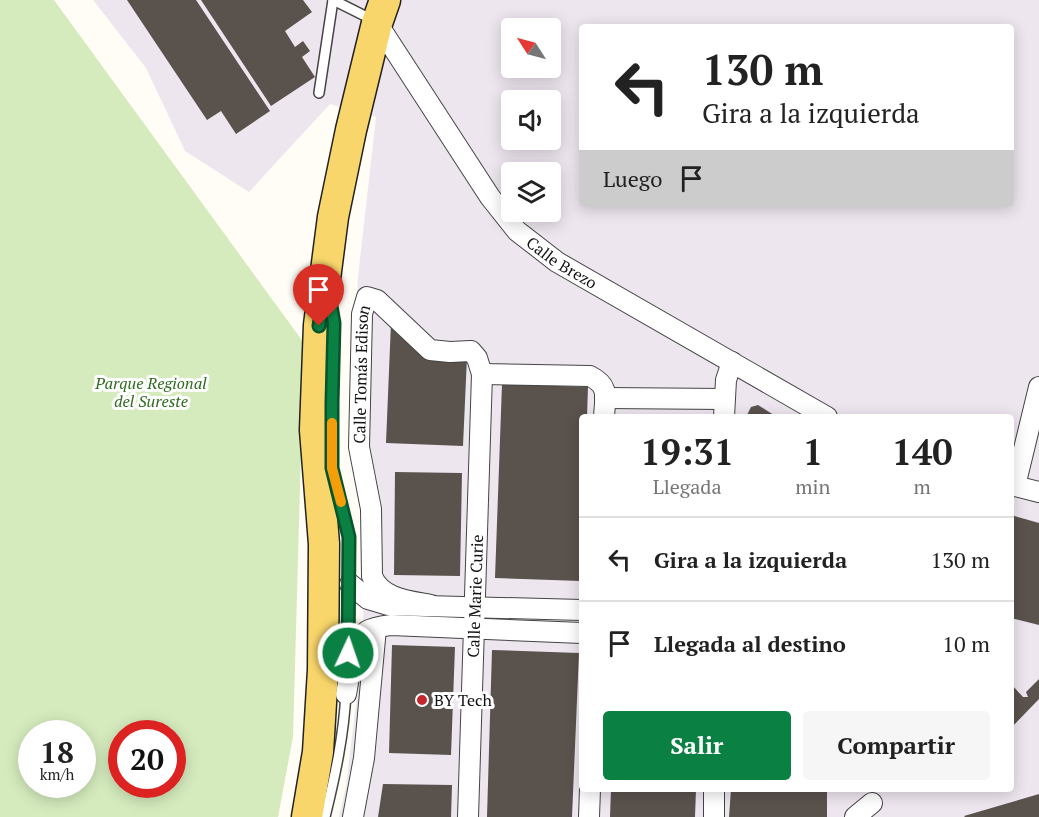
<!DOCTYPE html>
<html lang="es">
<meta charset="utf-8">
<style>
body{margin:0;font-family:"PT Serif",serif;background:#f6f6f6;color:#222;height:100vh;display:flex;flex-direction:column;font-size:22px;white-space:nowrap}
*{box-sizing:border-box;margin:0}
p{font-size:20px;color:#767676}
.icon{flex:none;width:33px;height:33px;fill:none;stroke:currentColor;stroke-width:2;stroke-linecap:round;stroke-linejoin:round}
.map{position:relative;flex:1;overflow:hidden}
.side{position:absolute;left:579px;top:414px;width:435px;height:378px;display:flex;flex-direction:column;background:#fff;border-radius:6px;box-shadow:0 3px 15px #0003}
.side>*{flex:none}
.guide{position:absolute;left:579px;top:24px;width:435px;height:183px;border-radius:6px;box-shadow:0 3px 15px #0003;background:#fff;color:#222;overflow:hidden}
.needle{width:39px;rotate:306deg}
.buttons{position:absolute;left:501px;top:18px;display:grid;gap:12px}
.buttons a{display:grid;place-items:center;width:60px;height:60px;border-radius:6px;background:#fff;box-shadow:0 3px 15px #0003;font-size:30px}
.speed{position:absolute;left:18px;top:720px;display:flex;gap:12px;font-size:30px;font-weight:700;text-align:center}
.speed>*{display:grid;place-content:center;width:78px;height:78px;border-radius:50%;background:#fff;box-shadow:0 3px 15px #0003;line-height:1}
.speed small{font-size:15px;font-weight:400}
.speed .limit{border:9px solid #d22;background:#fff;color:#111}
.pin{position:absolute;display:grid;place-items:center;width:51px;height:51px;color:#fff;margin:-62px -26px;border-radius:50% 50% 50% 0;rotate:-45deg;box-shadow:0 0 6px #0007}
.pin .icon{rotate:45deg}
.me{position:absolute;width:66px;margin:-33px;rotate:3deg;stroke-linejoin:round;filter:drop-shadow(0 0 4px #0008)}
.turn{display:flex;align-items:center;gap:21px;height:126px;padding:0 24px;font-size:27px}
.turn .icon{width:78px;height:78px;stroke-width:2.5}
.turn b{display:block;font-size:42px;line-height:51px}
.then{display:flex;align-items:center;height:57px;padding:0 24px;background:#0003;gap:12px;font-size:22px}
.eta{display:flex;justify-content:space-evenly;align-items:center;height:102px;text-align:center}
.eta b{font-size:36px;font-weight:700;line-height:42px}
.cta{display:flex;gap:12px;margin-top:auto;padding:12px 24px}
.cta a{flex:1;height:69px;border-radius:6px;background:#0b8043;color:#fff;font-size:24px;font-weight:700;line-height:69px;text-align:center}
.cta a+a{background:#f6f6f6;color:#222}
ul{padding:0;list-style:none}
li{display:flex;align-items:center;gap:18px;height:84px;padding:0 24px;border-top:2px solid #e0e0e0}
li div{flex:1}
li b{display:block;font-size:22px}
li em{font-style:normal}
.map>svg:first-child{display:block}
.industrial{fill:#eee6ef;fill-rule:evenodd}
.green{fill:#d5ebbd;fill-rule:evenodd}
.building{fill:#5a524d}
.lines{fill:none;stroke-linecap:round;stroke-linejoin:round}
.lane-casing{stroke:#444;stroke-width:12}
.street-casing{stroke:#444;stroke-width:22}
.primary-casing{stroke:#222;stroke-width:33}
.lane{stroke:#fff;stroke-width:9}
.street{stroke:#fff;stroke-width:20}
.primary{stroke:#f9d66b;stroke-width:30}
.route-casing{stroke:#07532c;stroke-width:15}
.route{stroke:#0b8043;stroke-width:10}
.slow{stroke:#f59e0b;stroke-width:10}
.poi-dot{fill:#c4262e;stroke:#fff;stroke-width:2}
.labels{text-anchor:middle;stroke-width:6;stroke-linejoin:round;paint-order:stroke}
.street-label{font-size:16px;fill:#111;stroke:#fff}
.park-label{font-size:16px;font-style:italic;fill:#2f6b1f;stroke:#fff}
.poi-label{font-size:16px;fill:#111;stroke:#fff;text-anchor:start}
</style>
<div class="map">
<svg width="1039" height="817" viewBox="0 0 1039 817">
<rect width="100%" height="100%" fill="#fffdf5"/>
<!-- industrial -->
<path class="industrial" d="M93 0H1039V817H339L346 786 362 655 364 588 361 510 351 451 358 277 376 117 330 104 249 192 185 151 146 68ZM582 27H1011V204H582ZM512 28H550V68H512ZM512 100H550V140H512ZM512 172H550V212H512ZM582 417H1011V789H582Z"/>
<!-- green -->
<path class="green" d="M0 0H54L304 343 293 737 278 817H0ZM32 734H82V784H32ZM122 734H172V784H122Z"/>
<!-- building -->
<g class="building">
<polygon points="127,0 196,0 270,111 236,134 221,111 207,120"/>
<polygon points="201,0 303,0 312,12 285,31 295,47 303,41 310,51 302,57 315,77 271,106"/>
<polygon points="391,323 467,357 463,446 386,443"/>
<polygon points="502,384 588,387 587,417 582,417 581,581 495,578"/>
<polygon points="758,405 777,417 746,417 751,407"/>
<polygon points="395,472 462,473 460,576 394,575"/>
<polygon points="1011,515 1039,523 1039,625 1011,618"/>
<polygon points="392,645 455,647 451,755 389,753"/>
<polygon points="492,650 579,653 572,817 487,817"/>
<polygon points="1039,679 1039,699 1011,728 1011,684 1023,697 1028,697 1026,692"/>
<polygon points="383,784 452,785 451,817 378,817"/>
<polygon points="611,789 696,789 695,817 610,817"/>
<polygon points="731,789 827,789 827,817 729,817"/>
<polygon points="1039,794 1039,817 965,817 964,816"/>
</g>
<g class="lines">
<!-- lane casing -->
<g class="lane-casing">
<g id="lane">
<polyline points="333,0 373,20"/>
<polyline points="319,93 333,0"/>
<polyline points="332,311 334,323 332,403 332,468 349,538 348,649"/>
<path d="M325 817C335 776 344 735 346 692"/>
</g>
</g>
<!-- street casing -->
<g class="street-casing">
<g id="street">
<path id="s1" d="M377 23 490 197 517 231 557 262 827 417"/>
<path d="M482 374 590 376C610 386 605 397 604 417"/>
<polyline points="605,398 724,399"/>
<polyline points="724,417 726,380 732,362"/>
<polyline points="1011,485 1039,492"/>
<polyline points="1015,486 1039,387"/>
<polyline points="350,584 368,599 388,605 582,610"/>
<path id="s2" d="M431 605C409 601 381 599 372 576L371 509 359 447 362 314 367 297 377 300 430 350 450 352 471 351 477 358 482 374 468 817"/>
<path d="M346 694C350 676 351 641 367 631 374 627 383 626 391 625L582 633"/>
<polyline points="353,817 364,758 376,628"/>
<polyline points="589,817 590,789"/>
<polyline points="714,817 714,789"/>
<polyline points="855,817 872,803"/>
</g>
</g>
<!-- primary casing -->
<g class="primary-casing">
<polyline id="primary" points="307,817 318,752 323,670 324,544 315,430 319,325 333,217 351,130 377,23 385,0"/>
</g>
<!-- lane -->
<use href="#lane" class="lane"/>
<!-- street -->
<use href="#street" class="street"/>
<!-- primary -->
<use href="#primary" class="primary"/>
</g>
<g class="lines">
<!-- route casing -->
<g class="route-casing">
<polyline id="route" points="319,326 324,293 331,306 334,323 332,403 332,468 349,537 348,653"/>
</g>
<!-- route -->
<use href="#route" class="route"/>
<!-- slow -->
<polyline class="slow" points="332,423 332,468 341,502"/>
</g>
<!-- markers -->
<circle class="poi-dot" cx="422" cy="700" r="6"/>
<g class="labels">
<!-- street labels -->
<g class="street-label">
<text dy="6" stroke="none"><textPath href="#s1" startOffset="306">Calle Brezo</textPath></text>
<text dy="6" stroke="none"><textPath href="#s2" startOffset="272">Calle Tomás Edison</textPath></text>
<text transform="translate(475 596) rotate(-88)" y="6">Calle Marie Curie</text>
</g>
<!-- park labels -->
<g class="park-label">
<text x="151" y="389">Parque Regional<tspan x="151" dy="18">del Sureste</tspan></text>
</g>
<!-- poi labels -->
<g class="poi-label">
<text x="434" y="706">BY Tech</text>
</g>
</g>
</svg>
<div class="buttons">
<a><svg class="needle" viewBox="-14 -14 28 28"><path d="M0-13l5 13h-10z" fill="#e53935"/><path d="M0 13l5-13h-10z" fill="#767676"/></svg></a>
<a><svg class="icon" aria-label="sound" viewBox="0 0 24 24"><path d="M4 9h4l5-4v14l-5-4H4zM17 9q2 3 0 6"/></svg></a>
<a><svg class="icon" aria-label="layers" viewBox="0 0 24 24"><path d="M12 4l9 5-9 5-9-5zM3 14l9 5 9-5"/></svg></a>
</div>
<div class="speed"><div>18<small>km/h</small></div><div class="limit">20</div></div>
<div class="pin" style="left:319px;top:326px;background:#d93025"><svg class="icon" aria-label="arrive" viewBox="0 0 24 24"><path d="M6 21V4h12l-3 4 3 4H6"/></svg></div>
<svg class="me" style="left:348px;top:653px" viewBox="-20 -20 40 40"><circle r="17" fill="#0b8043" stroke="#fff" stroke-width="3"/><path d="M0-11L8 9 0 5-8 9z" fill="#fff"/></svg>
<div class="guide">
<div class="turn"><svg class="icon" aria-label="left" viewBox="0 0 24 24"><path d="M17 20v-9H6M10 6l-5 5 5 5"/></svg><div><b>130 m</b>Gira a la izquierda</div></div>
<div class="then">Luego<svg class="icon" aria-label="arrive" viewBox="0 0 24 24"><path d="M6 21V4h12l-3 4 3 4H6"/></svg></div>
</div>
<section class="side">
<div class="eta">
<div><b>19:31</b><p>Llegada</p></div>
<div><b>1</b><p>min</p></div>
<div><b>140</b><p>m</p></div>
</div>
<ul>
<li><svg class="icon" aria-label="left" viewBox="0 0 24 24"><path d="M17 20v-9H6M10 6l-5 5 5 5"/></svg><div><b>Gira a la izquierda</b></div><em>130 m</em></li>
<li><svg class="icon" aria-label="arrive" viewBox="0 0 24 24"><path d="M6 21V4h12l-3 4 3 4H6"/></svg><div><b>Llegada al destino</b></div><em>10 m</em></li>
</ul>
<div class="cta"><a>Salir</a><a>Compartir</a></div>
</section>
</div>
